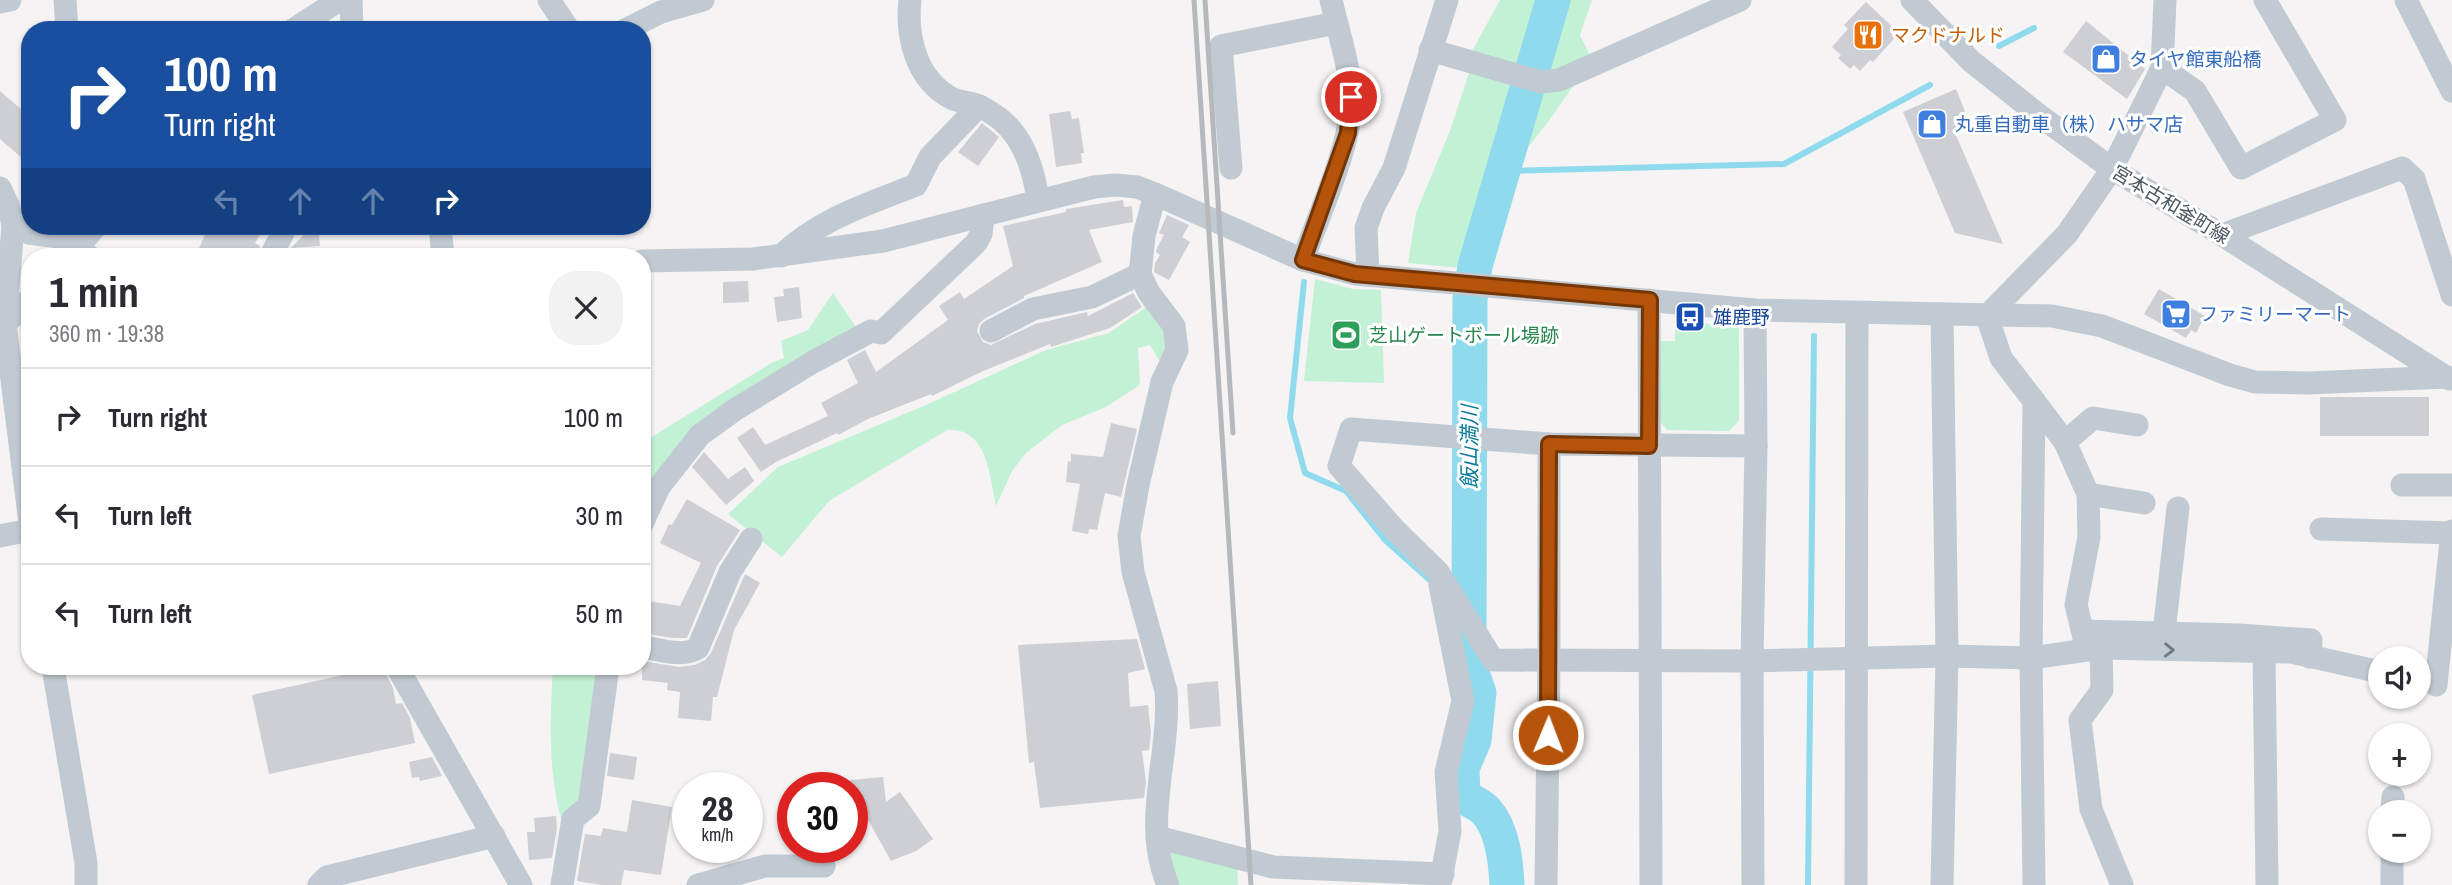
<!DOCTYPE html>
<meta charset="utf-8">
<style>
body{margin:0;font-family:"Archivo Narrow","Noto Sans JP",sans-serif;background:#f2f2f3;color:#2b2b33;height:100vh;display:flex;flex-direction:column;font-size:26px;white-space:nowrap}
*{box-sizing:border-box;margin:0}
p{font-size:23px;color:#7c7c81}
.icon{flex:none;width:38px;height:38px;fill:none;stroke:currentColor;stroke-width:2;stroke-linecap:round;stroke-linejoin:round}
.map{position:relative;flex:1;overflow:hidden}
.panel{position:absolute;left:21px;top:248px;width:630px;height:427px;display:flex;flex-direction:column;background:#fff;border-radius:28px;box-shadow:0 2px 5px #0004}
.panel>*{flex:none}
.top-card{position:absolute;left:21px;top:21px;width:630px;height:214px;border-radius:28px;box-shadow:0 2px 5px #0004;background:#1a4fa0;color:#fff;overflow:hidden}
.fabs{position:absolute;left:2368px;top:646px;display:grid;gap:14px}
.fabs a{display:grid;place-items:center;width:63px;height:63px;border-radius:50%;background:#fff;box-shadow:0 2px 5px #0004;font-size:35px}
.speed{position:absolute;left:672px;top:772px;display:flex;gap:14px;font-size:35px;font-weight:700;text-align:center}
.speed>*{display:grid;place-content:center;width:91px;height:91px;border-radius:50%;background:#fff;box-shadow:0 2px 5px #0004;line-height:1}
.speed small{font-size:18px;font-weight:400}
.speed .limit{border:10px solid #d22;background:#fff;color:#111}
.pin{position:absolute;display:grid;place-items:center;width:60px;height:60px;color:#fff;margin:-30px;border:4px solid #fff;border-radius:50%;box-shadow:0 2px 7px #0007}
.me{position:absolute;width:77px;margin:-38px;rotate:1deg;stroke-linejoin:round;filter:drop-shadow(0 0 5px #0008)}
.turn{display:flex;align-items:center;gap:24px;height:147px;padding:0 28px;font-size:32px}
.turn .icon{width:91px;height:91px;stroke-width:2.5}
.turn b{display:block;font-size:49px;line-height:60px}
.lanes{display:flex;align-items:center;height:66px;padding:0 28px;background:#0003;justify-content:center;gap:35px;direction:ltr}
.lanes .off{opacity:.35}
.round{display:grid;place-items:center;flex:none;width:74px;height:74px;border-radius:28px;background:#f2f2f3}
.overview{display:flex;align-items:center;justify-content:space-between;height:119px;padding:0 28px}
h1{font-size:42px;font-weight:800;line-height:52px}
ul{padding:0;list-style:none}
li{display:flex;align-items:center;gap:21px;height:98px;padding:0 28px;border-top:2px solid #e1e1e2}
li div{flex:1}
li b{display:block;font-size:26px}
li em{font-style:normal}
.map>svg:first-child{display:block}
.green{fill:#c3f1d5}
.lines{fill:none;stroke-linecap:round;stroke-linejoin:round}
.stream{stroke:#90daee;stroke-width:6}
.river{stroke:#90daee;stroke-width:35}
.building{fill:#cdcfd5}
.minor{stroke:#c1cad2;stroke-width:23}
.rail{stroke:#b5b8bd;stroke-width:5}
.oneway{stroke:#6e7983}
.route-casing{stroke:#753606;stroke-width:18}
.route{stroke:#b45309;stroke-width:12}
.labels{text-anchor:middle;stroke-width:6;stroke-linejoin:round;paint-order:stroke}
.food-label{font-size:19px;fill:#c56008;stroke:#fff;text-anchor:start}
.shop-label{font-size:19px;fill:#366cbe;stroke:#fff;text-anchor:start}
.street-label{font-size:19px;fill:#4a5661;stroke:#fff}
.transit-label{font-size:19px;fill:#164399;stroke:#fff;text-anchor:start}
.leisure-label{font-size:19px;fill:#27864d;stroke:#fff;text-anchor:start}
.water-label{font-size:21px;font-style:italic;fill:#0c7c9b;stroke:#fff}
</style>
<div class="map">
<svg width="2452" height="885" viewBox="0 0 2452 885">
<rect width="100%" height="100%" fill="#f5f3f3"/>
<!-- green -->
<g class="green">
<polygon points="1500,0 1542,0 1522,69 1470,55"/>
<polygon points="1565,0 1592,0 1580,35 1591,58 1543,77"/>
<polygon points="1469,73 1516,85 1460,268 1408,263 1416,213 1450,131"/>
<polygon points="1576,82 1548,122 1519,159 1540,91"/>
<polygon points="1315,279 1353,289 1381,290 1384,383 1304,381"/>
<polygon points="833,293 858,330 733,405 642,507 642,430 650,438 773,362 784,358 781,341 808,330"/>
<path d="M1151 304 1168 332 1164 369 1150 345 1138 348 1140 385 1106 407 1062 425 1026 453 1012 471 996 506C990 476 987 427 947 430L829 501 782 557 728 514 778 467 926 405 1046 350 1109 333Z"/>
<polygon points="1676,321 1739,326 1739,421 1729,431 1667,430 1659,420 1659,341 1675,341"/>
<path d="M553 667H602L582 802 571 818 561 819C548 771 550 717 553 667Z"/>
<polygon points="1171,846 1237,865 1238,885 1174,885 1167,869"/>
</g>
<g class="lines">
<!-- stream -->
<g class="stream">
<polyline points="1999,46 2034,28"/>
<polyline points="1504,171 1784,164 1930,85"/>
<polyline points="1304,282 1290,418 1305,473 1346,491 1385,540 1431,581"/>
<polyline points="1808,885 1814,336"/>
</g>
<!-- river -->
<path class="river" d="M1507 885C1506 862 1503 830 1486 811 1481 805 1470 801 1463 796L1462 768 1474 740 1479 693 1471 670 1469 630 1470 299 1475 266 1553 0"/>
</g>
<!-- building -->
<g class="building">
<polygon points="1866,2 1899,33 1873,62 1870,60 1860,71 1854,65 1850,69 1838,58 1841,55 1832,47 1848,29 1844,25"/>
<polygon points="2086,21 2145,69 2127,99 2063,52"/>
<polygon points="1956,89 1971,126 1955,133 2003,244 1955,233 1903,112"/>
<polygon points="0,91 30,117 30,165 0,139"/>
<polygon points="1070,111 1072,119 1079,118 1084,153 1081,153 1082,163 1056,167 1049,114"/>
<polygon points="982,123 999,137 978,166 958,152"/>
<polygon points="1123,200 1124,207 1132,206 1133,222 1089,230 1102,262 1024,296 1024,298 984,319 979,324 977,331 983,342 991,345 1035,324 1087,312 1088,316 1133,293 1142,307 1110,328 1051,347 1050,344 983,371 932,396 931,394 868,419 838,435 837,433 776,462 761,472 737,438 753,427 765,445 828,416 821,403 858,383 847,360 865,350 876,372 948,320 939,306 960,292 964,299 1013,266 1003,226 1066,212 1066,209"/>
<polygon points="1167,215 1189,225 1182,237 1190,242 1169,280 1154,272 1155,263 1160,255 1156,252 1157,248 1164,235 1159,233"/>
<polygon points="209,226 224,226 240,235 245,226 265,226 255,243 260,246 256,257 195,257"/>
<polygon points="312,226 318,226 320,246 291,248"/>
<polygon points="748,281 749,302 723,303 723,282"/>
<polygon points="799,287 802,318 777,322 774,297 784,296 783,289"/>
<polygon points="2159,289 2205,316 2196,333 2191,330 2186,338 2144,314"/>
<rect x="2320" y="397" width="109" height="39"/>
<polygon points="1111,423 1137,429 1121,497 1105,493 1097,530 1089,529 1088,534 1072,531 1080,484 1066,482 1068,461 1071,462 1071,454 1103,457"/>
<polygon points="704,452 728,479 745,467 754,481 726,505 692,467"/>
<polygon points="687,499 740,530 717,566 687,638 672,638 642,633 642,600 680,606 701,563 660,543 669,524 672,525"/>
<polygon points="745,574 760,583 734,630 717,697 713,697 711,721 678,718 680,692 667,690 668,683 642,680 642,661 679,667 695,665 705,660 711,653"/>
<polygon points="1137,639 1145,669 1128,673 1130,707 1148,705 1151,733 1149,750 1142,751 1146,782 1144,798 1040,808 1034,762 1029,763 1018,645"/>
<polygon points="380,667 383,667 393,688 396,704 402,703 410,718 415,743 269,774 252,695"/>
<polygon points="1218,681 1221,726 1190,729 1187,684"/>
<polygon points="610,753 637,757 634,780 607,776"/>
<polygon points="432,757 442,776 420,781 419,777 412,778 409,762"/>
<polygon points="883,777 886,802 900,792 933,839 916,851 891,861 858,802 853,803 850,780"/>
<polygon points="632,800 672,807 661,875 624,870 621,885 602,885 577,881 585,834 601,836 603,828 627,832"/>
<polygon points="556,816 557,829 552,858 529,860 527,832 535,832 534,818"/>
</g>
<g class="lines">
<!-- minor -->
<g class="minor">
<polyline points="65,0 67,30"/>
<polyline points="351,0 352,30"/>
<polyline points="549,0 569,30"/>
<path d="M910 0C906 37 916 79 951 98 959 102 969 102 977 105 985 108 993 114 1000 119 1024 138 1034 171 1038 200"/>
<polyline points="1912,0 1971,61 2040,116 2112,169 2222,235 2449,379"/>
<polyline points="2406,0 2452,91"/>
<polyline points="0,2 10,0"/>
<polyline points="293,30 339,0"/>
<polyline points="625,30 661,12 703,0"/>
<polyline points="1430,50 1541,82 1559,80 1740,0"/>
<polyline points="2162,68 2195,91 2241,168 2335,120 2265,0"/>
<polyline points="1231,168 1221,46 1336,23"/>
<polyline points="0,188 8,205 13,225 5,324 30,523"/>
<path d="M1155 194 1144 236 1140 274 1149 293 1174 326 1177 350 1162 382 1138 485 1129 536 1133 572 1166 691C1171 756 1141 822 1168 885"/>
<polyline points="13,225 29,233 59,237 90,257"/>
<polyline points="440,226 443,257"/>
<polyline points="2222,235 2402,168 2414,179 2452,295"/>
<path d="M781 256C819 219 868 204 916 185L930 157 979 106"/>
<polyline points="70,257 96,226"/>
<polyline points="270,257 283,233"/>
<path d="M1303 260C1318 216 1354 140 1351 95 1349 63 1338 31 1331 0"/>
<polyline points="642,261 753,259 883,241 1094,187 1115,185 1137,187 1155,194 1303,260 1355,274 1755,310 2052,316 2102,326 2230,375 2255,382 2309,383 2447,377"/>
<polyline points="1368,275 1366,228 1373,208 1394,168 1447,0"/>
<polyline points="1649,300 1651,885"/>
<polyline points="1942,314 1947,656 1942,885"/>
<polyline points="5,324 30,299"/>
<polyline points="991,331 1033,309 1092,297 1140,274"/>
<polyline points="2034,401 2065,442 2088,494 2089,537 2076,605 2087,650"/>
<polyline points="2065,442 2093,418 2137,425"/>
<polyline points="1756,446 1549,444 1351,429 1339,466 1395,530 1438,572 1493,660 1752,661 1947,656 2031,658 2101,648 2291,652 2380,672"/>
<polyline points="2402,485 2452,485"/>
<polyline points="2088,494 2144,503"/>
<polyline points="642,524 659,487 700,435 736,409 813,362 871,331 881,333 976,243 981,234 983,215"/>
<polyline points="2321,529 2451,533"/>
<polyline points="0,536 30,530"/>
<polyline points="2083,631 2239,635 2311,640 2310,657"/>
<polyline points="2164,632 2178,508"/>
<path d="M642 647C659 649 683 658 698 648L730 572 751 539"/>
<polyline points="2101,648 2102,690 2080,720 2091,809 2122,885"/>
<polyline points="2264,652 2267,885"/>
<polyline points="53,667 86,863 86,885"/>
<polyline points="397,667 521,885"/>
<polyline points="2436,685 2452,531"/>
<polyline points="2392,812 2393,797"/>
<polyline points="1157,837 1273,867 1443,874"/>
<polyline points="319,885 327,877 494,836"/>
<polyline points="562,885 573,819 589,806 608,667"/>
<polyline points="698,885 765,866 824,866"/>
<polyline points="1440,885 1450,831 1446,772 1463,701 1440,585"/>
<polyline points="1546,885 1549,661 1549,444"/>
<polyline points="1753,885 1752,661 1756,446 1755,310"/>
<polyline points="1856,885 1857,313"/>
<polyline points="2034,885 2031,658 2034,401 2001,358 1987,316 2067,234 2112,169 2162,68 2165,0"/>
<polyline points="2392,885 2392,850"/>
</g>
<!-- rail -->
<g class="rail">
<polyline points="1194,0 1251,885"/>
<polyline points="1205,0 1233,433"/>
</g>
</g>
<!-- one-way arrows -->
<defs><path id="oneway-chevron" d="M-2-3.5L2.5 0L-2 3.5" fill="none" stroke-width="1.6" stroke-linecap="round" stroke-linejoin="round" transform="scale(1.75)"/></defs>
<use class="oneway" href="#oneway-chevron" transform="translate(2169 650) rotate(1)"/>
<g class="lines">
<!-- route casing -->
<g class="route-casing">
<polyline id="route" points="1351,97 1348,133 1303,260 1355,274 1650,300 1649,446 1549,444 1548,735"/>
</g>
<!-- route -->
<use href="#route" class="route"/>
</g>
<!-- icons -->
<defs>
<g id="restaurant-square" transform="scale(1.575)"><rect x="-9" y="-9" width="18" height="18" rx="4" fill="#e8710a" stroke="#fff"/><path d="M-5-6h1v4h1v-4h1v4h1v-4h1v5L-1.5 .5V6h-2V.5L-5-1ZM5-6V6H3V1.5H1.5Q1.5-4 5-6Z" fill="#fff"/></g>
<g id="shop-square" transform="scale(1.575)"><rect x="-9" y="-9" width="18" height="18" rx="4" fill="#3f7fe0" stroke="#fff"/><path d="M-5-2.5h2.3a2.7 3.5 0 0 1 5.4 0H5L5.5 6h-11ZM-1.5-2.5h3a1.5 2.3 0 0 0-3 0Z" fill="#fff"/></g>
<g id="supermarket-square" transform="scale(1.575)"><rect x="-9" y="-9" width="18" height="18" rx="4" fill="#3f7fe0" stroke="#fff"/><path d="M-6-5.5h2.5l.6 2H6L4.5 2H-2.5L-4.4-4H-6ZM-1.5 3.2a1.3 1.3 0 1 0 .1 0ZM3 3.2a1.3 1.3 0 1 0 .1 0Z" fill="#fff"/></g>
<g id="bus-square" transform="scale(1.575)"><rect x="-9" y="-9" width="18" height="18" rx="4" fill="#1a4fb4" stroke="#fff"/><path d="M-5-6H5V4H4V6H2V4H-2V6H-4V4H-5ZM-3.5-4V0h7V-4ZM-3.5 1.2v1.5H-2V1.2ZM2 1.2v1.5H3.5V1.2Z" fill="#fff"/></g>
<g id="stadium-square" transform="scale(1.575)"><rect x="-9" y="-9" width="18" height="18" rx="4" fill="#2e9e5b" stroke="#fff"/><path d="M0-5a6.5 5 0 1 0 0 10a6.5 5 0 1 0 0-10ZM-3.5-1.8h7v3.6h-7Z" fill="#fff"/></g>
</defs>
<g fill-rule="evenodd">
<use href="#restaurant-square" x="1868" y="35"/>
<use href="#shop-square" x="2106" y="59"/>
<use href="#shop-square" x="1932" y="124"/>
<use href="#supermarket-square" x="2176" y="314"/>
<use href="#bus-square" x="1690" y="317"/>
<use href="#stadium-square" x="1346" y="335"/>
</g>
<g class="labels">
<!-- food labels -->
<g class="food-label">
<text x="1891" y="42">マクドナルド</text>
</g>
<!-- shop labels -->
<g class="shop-label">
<text x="2129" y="66">タイヤ館東船橋</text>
<text x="1955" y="131">丸重自動車（株）ハサマ店</text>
<text x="2199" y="321">ファミリーマート</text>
</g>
<!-- street labels -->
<g class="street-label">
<text transform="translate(2171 204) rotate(31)" y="7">宮本古和釜町線</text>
</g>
<!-- transit labels -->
<g class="transit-label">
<text x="1713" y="324">雄鹿野</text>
</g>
<!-- leisure labels -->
<g class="leisure-label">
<text x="1369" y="342">芝山ゲートボール場跡</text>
</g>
<!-- water labels -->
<g class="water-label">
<text transform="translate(1470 447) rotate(-90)" y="7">飯山満川</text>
</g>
</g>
</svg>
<div class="fabs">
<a><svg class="icon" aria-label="sound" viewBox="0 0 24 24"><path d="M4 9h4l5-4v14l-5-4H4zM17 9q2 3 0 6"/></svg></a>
<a>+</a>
<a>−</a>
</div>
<div class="speed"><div>28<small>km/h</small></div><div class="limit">30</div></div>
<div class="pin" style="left:1351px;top:97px;background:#d93025"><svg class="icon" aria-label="arrive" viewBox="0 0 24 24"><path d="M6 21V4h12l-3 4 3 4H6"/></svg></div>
<svg class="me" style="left:1548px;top:735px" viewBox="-20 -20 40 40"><circle r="17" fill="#b45309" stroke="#fff" stroke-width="3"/><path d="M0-11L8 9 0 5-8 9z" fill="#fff"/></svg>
<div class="top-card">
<div class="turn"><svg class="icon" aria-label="right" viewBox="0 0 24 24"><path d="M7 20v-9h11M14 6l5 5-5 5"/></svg><div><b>100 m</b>Turn right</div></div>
<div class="lanes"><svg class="icon off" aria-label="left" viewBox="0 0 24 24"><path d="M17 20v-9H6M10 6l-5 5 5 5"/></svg><svg class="icon off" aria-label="ahead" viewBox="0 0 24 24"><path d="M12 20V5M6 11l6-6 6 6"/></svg><svg class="icon off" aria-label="ahead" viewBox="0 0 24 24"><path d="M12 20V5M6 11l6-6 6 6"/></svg><svg class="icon" aria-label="right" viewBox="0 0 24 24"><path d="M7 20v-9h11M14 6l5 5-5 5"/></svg></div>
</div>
<section class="panel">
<div class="overview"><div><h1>1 min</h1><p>360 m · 19:38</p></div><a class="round"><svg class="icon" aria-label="close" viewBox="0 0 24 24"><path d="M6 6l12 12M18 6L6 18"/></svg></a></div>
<ul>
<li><svg class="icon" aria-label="right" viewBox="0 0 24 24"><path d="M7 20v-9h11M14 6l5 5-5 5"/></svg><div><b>Turn right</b></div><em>100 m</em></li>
<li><svg class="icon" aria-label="left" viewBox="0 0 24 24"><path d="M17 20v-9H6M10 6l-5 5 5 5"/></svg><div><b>Turn left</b></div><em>30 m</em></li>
<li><svg class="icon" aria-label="left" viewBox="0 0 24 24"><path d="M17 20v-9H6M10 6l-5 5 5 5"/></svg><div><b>Turn left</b></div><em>50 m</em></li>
</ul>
</section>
</div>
